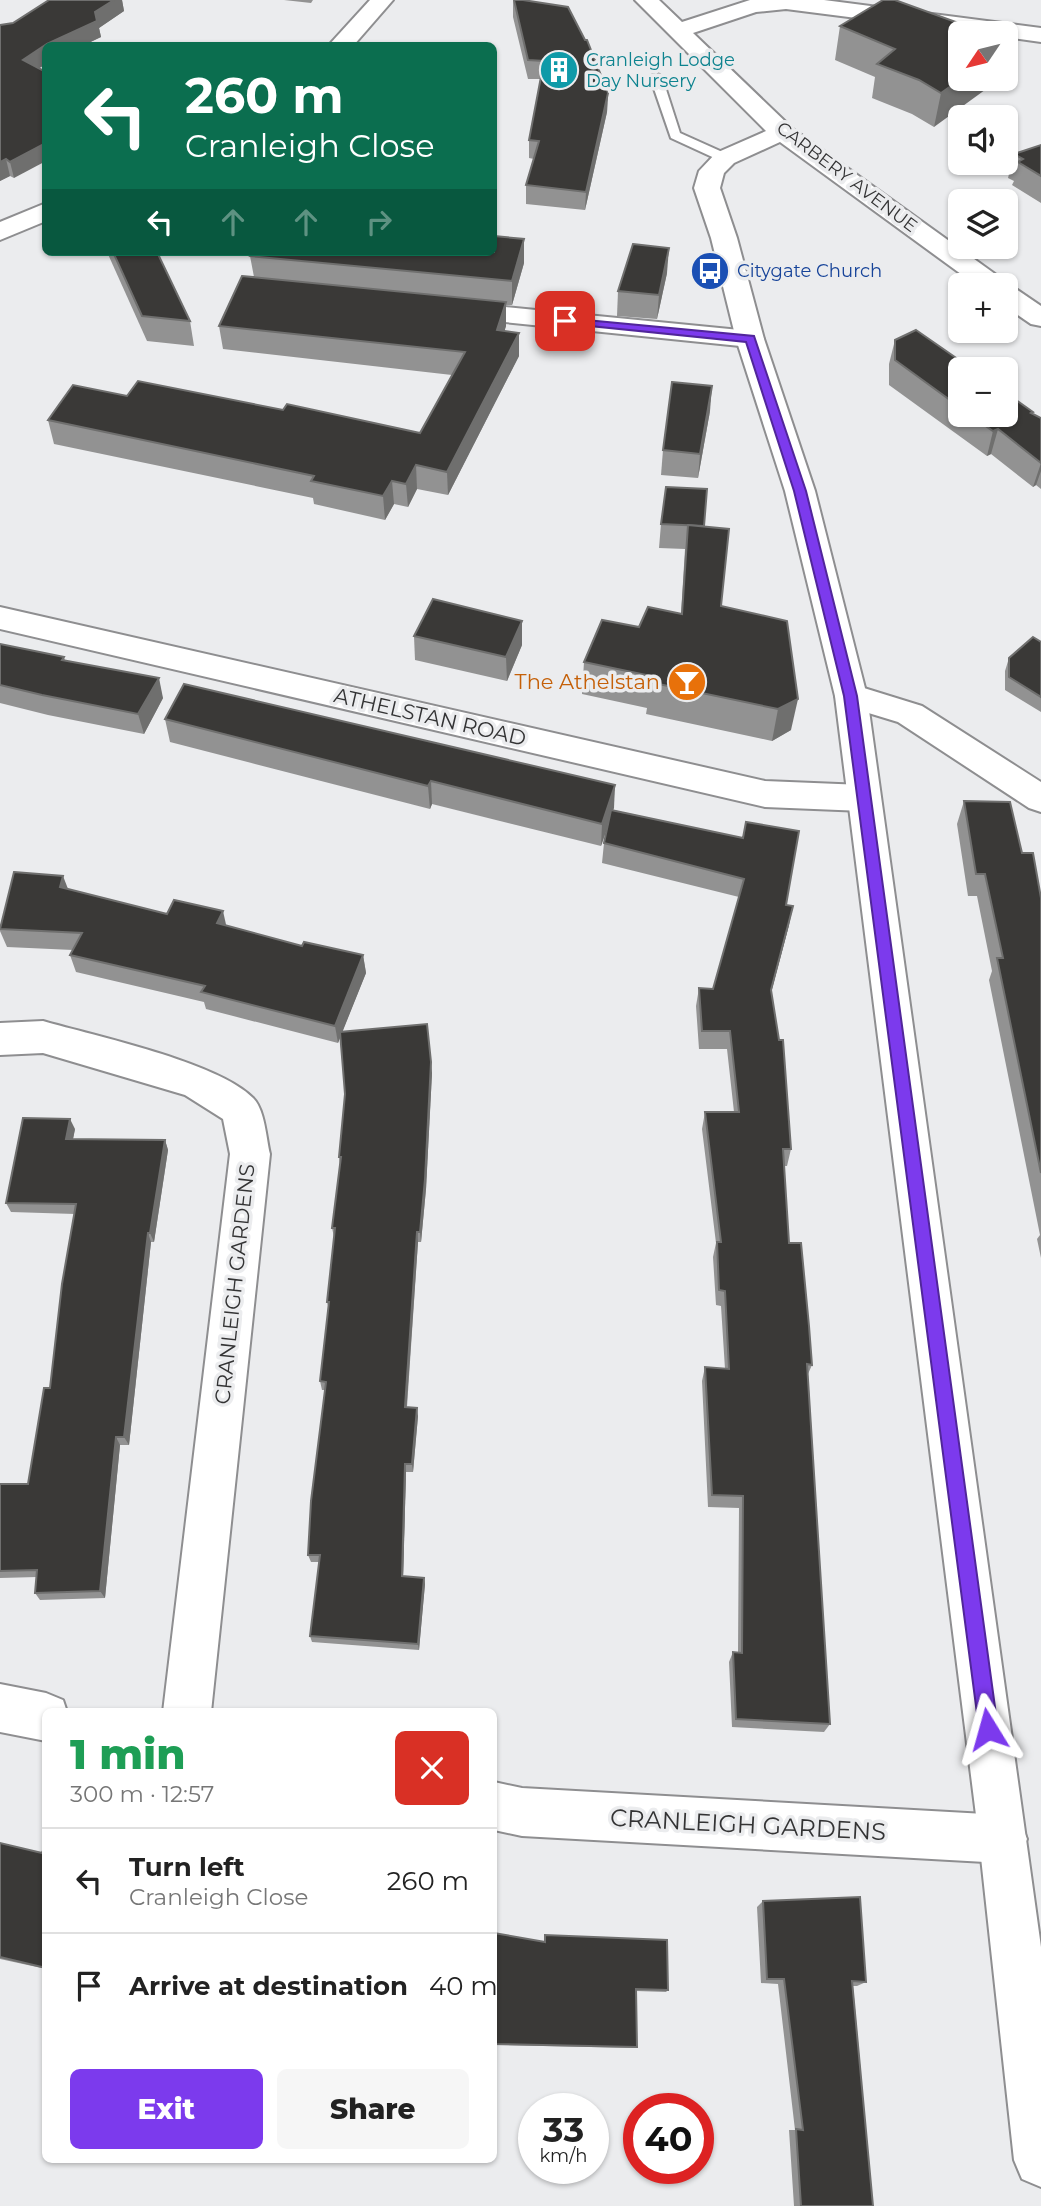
<!DOCTYPE html>
<meta charset="utf-8">
<style>
body{margin:0;font-family:Montserrat,sans-serif;background:#f6f6f6;color:#222;height:100vh;display:flex;flex-direction:column;font-size:26px;white-space:nowrap}
*{box-sizing:border-box;margin:0}
p{font-size:23px;color:#767676}
.icon{flex:none;width:38px;height:38px;fill:none;stroke:currentColor;stroke-width:2;stroke-linecap:round;stroke-linejoin:round}
.map{position:relative;flex:1;overflow:hidden}
.details{position:absolute;left:42px;top:1708px;width:455px;height:455px;display:flex;flex-direction:column;background:#fff;border-radius:10px;box-shadow:0 2px 5px #0004}
.details>*{flex:none}
.guide{position:absolute;left:42px;top:42px;width:455px;height:214px;border-radius:10px;box-shadow:0 2px 5px #0004;background:#0b6e4f;color:#fff;overflow:hidden}
.needle{width:46px;rotate:235deg}
.tools{position:absolute;left:948px;top:21px;display:grid;gap:14px}
.tools a{display:grid;place-items:center;width:70px;height:70px;border-radius:10px;background:#fff;box-shadow:0 2px 5px #0004;font-size:35px}
.speed{position:absolute;left:518px;top:2093px;display:flex;gap:14px;font-size:35px;font-weight:700;text-align:center}
.speed>*{display:grid;place-content:center;width:91px;height:91px;border-radius:50%;background:#fff;box-shadow:0 2px 5px #0004;line-height:1}
.speed small{font-size:18px;font-weight:400}
.speed .limit{border:10px solid #d22;background:#fff;color:#111}
.pin{position:absolute;display:grid;place-items:center;width:60px;height:60px;color:#fff;margin:-30px;border-radius:14px;box-shadow:0 4px 10px #0006}
.me{position:absolute;width:77px;margin:-38px;rotate:352deg;stroke-linejoin:round;filter:drop-shadow(0 0 5px #0008)}
.turn{display:flex;align-items:center;gap:24px;height:147px;padding:0 28px;font-size:32px}
.turn .icon{width:91px;height:91px;stroke-width:2.5}
.turn b{display:block;font-size:49px;line-height:60px}
.lanes{display:flex;align-items:center;height:66px;padding:0 28px;background:#0003;justify-content:center;gap:35px;direction:ltr}
.lanes .off{opacity:.35}
.round{display:grid;place-items:center;flex:none;width:74px;height:74px;border-radius:10px;background:#f6f6f6}
.overview{display:flex;align-items:center;justify-content:space-between;height:119px;padding:0 28px}
h1{font-size:42px;font-weight:800;line-height:52px;color:#1e9e55}
.primary-button{display:flex;gap:14px;margin-top:auto;padding:14px 28px}
.primary-button a{flex:1;height:80px;border-radius:10px;background:#7c3aed;color:#fff;font-size:28px;font-weight:800;line-height:80px;text-align:center}
.primary-button a+a{background:#f6f6f6;color:#222}
ul{padding:0;list-style:none}
li{display:flex;align-items:center;gap:21px;height:105px;padding:0 28px;border-top:2px solid #e0e0e0}
li div{flex:1}
li b{display:block;font-size:26px}
li em{font-style:normal}
.map>svg:first-child{display:block}
.lines{fill:none;stroke-linecap:round;stroke-linejoin:round}
.service-casing{stroke:#8e8e90;stroke-width:4}
.minor-casing{stroke:#8e8e90;stroke-width:4}
.tertiary-casing{stroke:#8e8e90;stroke-width:4}
.service{fill:#fff;fill-rule:evenodd}
.minor{fill:#fff;fill-rule:evenodd}
.tertiary{fill:#fff;fill-rule:evenodd}
.wall{fill:#929292}
.shaded-wall{fill:#6f6f6e}
.building{fill:#3a3937;stroke:#6f6f6e;stroke-width:2}
.route{fill:#7c3aed;stroke:#51269a;stroke-width:2}
.labels{text-anchor:middle;stroke-width:7;stroke-linejoin:round;paint-order:stroke}
.far-culture-label{font-size:18px;fill:#0d838f;stroke:#ebecee;text-anchor:start}
.far-street-label{font-size:18px;fill:#333334;stroke:#ebecee}
.far-transit-label{font-size:18px;fill:#164399;stroke:#ebecee;text-anchor:start}
.food-label{font-size:21px;fill:#c56008;stroke:#ebecee;text-anchor:end}
.street-label{font-size:21px;fill:#333334;stroke:#ebecee}
.near-street-label{font-size:24px;fill:#333334;stroke:#ebecee}
</style>
<div class="map">
<svg width="1041" height="2206" viewBox="0 0 1041 2206">
<rect width="100%" height="100%" fill="#ebecee"/>
<g class="lines">
<!-- service casing -->
<g class="service-casing">
<polygon id="service" points="656,73 662,77 680,133 729,155 729,161 721,161 671,138 650,77"/>
</g>
<!-- minor casing -->
<g class="minor-casing">
<g id="minor">
<polygon points="370,0 393,0 353,46 328,46"/>
<polygon points="46,203 46,221 0,240 0,222"/>
<polygon points="455,302 750,331 760,333 764,339 760,345 750,347 445,316 441,310 445,304"/>
<polygon points="0,607 765,781 863,785 875,789 880,798 875,807 863,811 765,807 0,629"/>
<polygon points="851,684 922,706 1041,782 1041,812 1029,808 898,722 839,704 835,696 839,688"/>
<path d="M43 1021C95 1036 218 1062 253 1098 265 1110 266 1138 270 1154L211 1712H163L230 1154 223 1119 185 1095 43 1053 0 1055V1023Z"/>
<polygon points="0,1684 46,1693 63,1700 67,1712 46,1712 46,1741 0,1732"/>
<polygon points="494,1782 522,1788 1003,1815 1020,1822 1027,1839 1020,1856 1003,1863 522,1836 494,1830"/>
</g>
</g>
<!-- tertiary casing -->
<g class="tertiary-casing">
<g id="tertiary">
<polygon points="635,0 659,0 682,22 750,0 824,0 1041,28 1041,42 1006,37 1006,33 974,33 786,9 756,12 693,33 792,128 1002,279 1006,285 976,285 780,142 734,163 724,173 720,188 737,238 764,339 815,491 867,696 1041,1947 1041,2187 1022,2179 1014,2160 979,1839 835,696 785,491 736,339 711,238 694,188 699,171 716,153 766,131"/>
<polygon points="1006,287 1016,289 1041,306 1041,326 1031,324 1006,307"/>
</g>
</g>
<!-- service -->
<use href="#service" class="service"/>
<!-- minor -->
<use href="#minor" class="minor"/>
<!-- tertiary -->
<use href="#tertiary" class="tertiary"/>
</g>
<!-- wall -->
<g class="wall">
<polygon points="49,0 122,0 124,11 99,28 101,37 82,46 46,46 38,68 14,178 10,176 0,181 13,23"/>
<polygon points="284,0 313,0 311,3"/>
<polygon points="513,0 608,93 607,112 585,210 526,204 526,185 534,159 529,158 529,140 541,79 528,79 513,17"/>
<polygon points="840,26 986,33 934,127 912,114 872,98 875,77 835,60"/>
<polygon points="1041,145 1041,203 1012,185 1014,181 1008,178 1014,154"/>
<polygon points="107,252 157,252 190,321 194,346 147,341"/>
<polygon points="250,256 524,263 512,305 506,305 506,326 504,331 519,356 448,495 417,489 408,507 394,504 385,520 314,504 313,498 54,444 48,420 127,396 283,410 420,433 452,375 223,349 219,326 254,277"/>
<polygon points="667,273 657,319 617,316 618,291"/>
<polygon points="895,340 961,369 961,415 1006,415 1033,412 1033,414 1041,418 1041,489 1036,485 1033,487 991,454 987,456 889,385 889,364"/>
<polygon points="710,411 698,478 661,475 663,450"/>
<polygon points="661,524 704,526 721,606 791,730 772,741 646,714 647,708 582,694 584,662 639,627 681,614 685,549 659,548"/>
<polygon points="414,636 522,645 507,681 415,660"/>
<polygon points="1041,642 1041,712 1005,690 1005,671 1009,658"/>
<polygon points="0,644 64,657 65,660 163,698 144,734 48,715 0,703"/>
<polygon points="165,719 615,785 613,810 743,838 786,905 789,925 771,992 791,1149 787,1166 784,1166 789,1243 812,1365 808,1374 830,1724 824,1732 732,1727 729,1662 733,1652 738,1653 739,1508 708,1507 702,1381 705,1367 725,1369 721,1306 716,1305 713,1257 716,1243 702,1129 705,1112 734,1112 727,1049 699,1049 696,1006 699,988 713,989 739,897 602,863 604,843 608,826 601,846 432,804 430,809 170,742"/>
<polygon points="964,801 1022,853 1041,898 1041,1258 1037,1239 1040,1235 989,980 992,971 977,896 968,896 957,824"/>
<polygon points="68,889 167,914 227,926 302,946 363,955 366,973 342,1032 432,1073 426,1189 421,1242 418,1242 407,1407 418,1416 413,1472 406,1472 403,1577 424,1578 425,1584 419,1650 312,1642 310,1636 319,1562 311,1562 308,1555 325,1390 322,1390 320,1381 329,1309 327,1302 334,1237 332,1228 340,1166 339,1157 345,1094 340,1037 338,1043 206,1009 204,1002 76,972 70,955 73,950 7,947 0,931 0,926"/>
<polygon points="75,1129 73,1139 165,1140 168,1150 154,1242 151,1242 129,1445 120,1445 105,1598 40,1600 35,1593 37,1577 0,1578 0,1484 28,1484 50,1388 75,1214 11,1212 6,1203"/>
<polygon points="46,1842 46,1969 0,1959 0,1843 42,1853"/>
<polygon points="763,1901 866,1982 857,1986 853,1986 873,2206 794,2206 789,2130 795,2130 778,1984 761,1983 757,1907"/>
<polygon points="494,1933 668,1990 666,1992 636,1991 637,2047 635,2048 494,2045"/>
</g>
<!-- shaded-wall -->
<g class="shaded-wall">
<polygon points="114,0 122,0 124,11 99,28 101,37 82,46 46,46 46,64 27,76 23,60"/>
<polygon points="1011,42 1006,62 1006,46"/>
<polygon points="961,79 1000,79 934,127 941,93"/>
<polygon points="608,93 607,112 585,210 586,192"/>
<polygon points="46,143 46,161 14,178 10,162"/>
<polygon points="6,159 10,176 0,181 0,162"/>
<polygon points="524,239 524,263 512,305 512,281"/>
<polygon points="669,248 667,273 657,319 659,295"/>
<polygon points="506,302 506,326 498,354 497,330"/>
<polygon points="519,333 519,356 448,495 447,472"/>
<polygon points="712,386 710,411 698,478 700,454"/>
<polygon points="998,429 991,454 987,456 993,431"/>
<polygon points="1041,463 1041,471 1036,485 1033,487"/>
<polygon points="416,465 417,489 408,507 406,484"/>
<polygon points="392,481 394,504 385,520 383,496"/>
<polygon points="522,621 522,645 507,681 506,657"/>
<polygon points="159,678 163,698 144,734 138,714"/>
<polygon points="798,699 791,730 772,741 778,709"/>
<polygon points="431,781 432,804 430,809 428,786"/>
<polygon points="615,785 614,808 601,846 602,824"/>
<polygon points="63,876 70,894 60,887"/>
<polygon points="793,906 789,925 767,1008 771,990"/>
<polygon points="223,911 227,929 217,923"/>
<polygon points="363,955 366,973 338,1043 335,1026"/>
<polygon points="431,1062 432,1073 426,1189 421,1242 420,1232"/>
<polygon points="70,1119 75,1129 71,1149 66,1139"/>
<polygon points="165,1140 168,1150 154,1242 150,1233"/>
<polygon points="417,1232 418,1242 406,1415 405,1407"/>
<polygon points="148,1233 151,1242 129,1445 124,1437"/>
<polygon points="417,1408 418,1416 413,1472 412,1464"/>
<polygon points="116,1437 120,1445 105,1598 100,1591"/>
<polygon points="405,1464 406,1472 403,1583 402,1576"/>
<polygon points="424,1578 425,1584 419,1650 418,1644"/>
</g>
<!-- building -->
<g class="building">
<polygon points="49,0 114,0 95,12 97,21 47,44 23,60 46,72 46,143 10,162 6,159 0,162 0,25 13,23"/>
<polygon points="514,0 523,0 568,7 585,40 587,40 608,93 586,192 526,185 539,141 529,140 544,61 528,60"/>
<polygon points="883,0 895,0 986,33 961,33 961,79 941,93 919,80 877,64 895,49 840,26"/>
<polygon points="1041,145 1041,176 1018,162 1023,159 1014,154"/>
<polygon points="494,236 524,239 512,281 250,256 252,252 494,252"/>
<polygon points="633,244 669,248 659,295 618,291"/>
<polygon points="113,252 157,252 190,321 142,316"/>
<polygon points="242,276 506,302 497,330 519,333 447,472 416,465 406,484 392,481 383,496 311,481 314,476 48,420 73,385 127,396 138,381 283,410 287,404 420,433 465,352 219,326"/>
<polygon points="916,330 972,369 961,369 961,408 895,360 895,340"/>
<polygon points="672,382 712,386 700,454 663,450"/>
<polygon points="1006,393 1033,412 1031,413 1041,418 1041,463 998,429 993,431 970,415 1006,415"/>
<polygon points="666,487 707,489 704,526 661,524"/>
<polygon points="688,525 729,529 721,606 787,621 798,699 778,709 649,682 651,676 584,662 602,620 639,627 648,607 682,614"/>
<polygon points="433,599 522,621 506,657 414,636"/>
<polygon points="1033,637 1041,642 1041,697 1009,677 1009,658"/>
<polygon points="0,644 64,657 62,660 159,678 138,714 42,695 0,685"/>
<polygon points="184,684 615,785 602,824 431,781 428,786 165,719"/>
<polygon points="964,801 1010,802 1022,853 1033,853 1041,898 1041,1173 997,958 1003,958 985,874 976,874"/>
<polygon points="611,810 743,838 746,822 799,831 786,905 793,906 771,990 779,1040 783,1040 791,1149 783,1149 789,1243 801,1243 809,1326 812,1365 807,1364 830,1724 736,1719 733,1652 742,1653 743,1496 712,1495 705,1367 729,1369 725,1291 719,1290 717,1242 721,1242 705,1112 739,1112 730,1031 702,1031 699,988 713,989 744,879 604,843"/>
<polygon points="14,872 63,876 60,887 167,914 174,900 223,911 217,923 302,946 304,942 363,955 335,1026 201,992 205,986 70,955 82,933 0,929"/>
<polygon points="427,1024 431,1062 425,1179 420,1232 417,1232 405,1407 417,1408 412,1464 405,1464 402,1576 424,1578 418,1644 310,1636 320,1555 308,1555 311,1501 326,1382 320,1381 329,1302 327,1302 335,1228 332,1228 341,1157 339,1157 345,1094 340,1032"/>
<polygon points="23,1118 70,1119 66,1139 165,1140 150,1233 148,1233 124,1437 116,1437 100,1591 35,1593 37,1570 0,1571 0,1484 28,1484 44,1388 50,1388 62,1284 76,1204 6,1203"/>
<polygon points="46,1842 46,1968 0,1957 0,1843 42,1853"/>
<polygon points="860,1897 866,1982 852,1981 873,2206 801,2206 796,2129 803,2130 784,1979 767,1979 763,1901"/>
<polygon points="494,1933 545,1942 545,1935 667,1940 668,1990 636,1989 637,2047 494,2044"/>
</g>
<!-- route -->
<polygon class="route" points="565,318 754,336 806,491 857,696 998,1729 995,1736 988,1739 981,1736 979,1729 844,696 794,491 746,342 561,323 561,319"/>
<!-- icons -->
<defs>
<g id="building-disc" transform="scale(2.0125)"><circle r="9.5" fill="#0f9aa8" stroke="#ebecee"/><path d="M-4-6H4V6H1V3H-1V6H-4ZM-2.5-4.3h1.7v1.8h-1.7ZM.8-4.3h1.7v1.8H.8ZM-2.5-1h1.7V.8h-1.7ZM.8-1h1.7V.8H.8Z" fill="#fff"/></g>
<g id="bus-disc" transform="scale(2.0125)"><circle r="9.5" fill="#1a4fb4" stroke="#ebecee"/><path d="M-5-6H5V4H4V6H2V4H-2V6H-4V4H-5ZM-3.5-4V0h7V-4ZM-3.5 1.2v1.5H-2V1.2ZM2 1.2v1.5H3.5V1.2Z" fill="#fff"/></g>
<g id="bar-disc" transform="scale(2.0125)"><circle r="9.5" fill="#e8710a" stroke="#ebecee"/><path d="M-6-5H6L.8 .8V4.5H3.5V6h-7V4.5H-.8V.8Z" fill="#fff"/></g>
</defs>
<g fill-rule="evenodd">
<use href="#building-disc" x="559" y="70"/>
<use href="#bus-disc" x="710" y="271"/>
<use href="#bar-disc" x="687" y="682"/>
</g>
<g class="labels">
<!-- far-culture labels -->
<g class="far-culture-label">
<text x="586" y="66">Cranleigh Lodge<tspan x="586" dy="21">Day Nursery</tspan></text>
</g>
<!-- far-street labels -->
<g class="far-street-label">
<text transform="translate(847 177) rotate(37)" y="6">CARBERY AVENUE</text>
</g>
<!-- far-transit labels -->
<g class="far-transit-label">
<text x="737" y="277">Citygate Church</text>
</g>
<!-- food labels -->
<g class="food-label">
<text x="660" y="689">The Athelstan</text>
</g>
<!-- street labels -->
<g class="street-label">
<text transform="translate(430 717) rotate(13)" y="7">ATHELSTAN ROAD</text>
<text transform="translate(235 1284) rotate(-84)" y="7">CRANLEIGH GARDENS</text>
</g>
<!-- near-street labels -->
<g class="near-street-label">
<text transform="translate(748 1825) rotate(3)" y="8">CRANLEIGH GARDENS</text>
</g>
</g>
</svg>
<div class="tools">
<a><svg class="needle" viewBox="-14 -14 28 28"><path d="M0-13l5 13h-10z" fill="#e53935"/><path d="M0 13l5-13h-10z" fill="#767676"/></svg></a>
<a><svg class="icon" aria-label="sound" viewBox="0 0 24 24"><path d="M4 9h4l5-4v14l-5-4H4zM17 9q2 3 0 6"/></svg></a>
<a><svg class="icon" aria-label="layers" viewBox="0 0 24 24"><path d="M12 4l9 5-9 5-9-5zM3 14l9 5 9-5"/></svg></a>
<a>+</a>
<a>−</a>
</div>
<div class="speed"><div>33<small>km/h</small></div><div class="limit">40</div></div>
<div class="pin" style="left:565px;top:321px;background:#d93025"><svg class="icon" aria-label="arrive" viewBox="0 0 24 24"><path d="M6 21V4h12l-3 4 3 4H6"/></svg></div>
<svg class="me" style="left:988px;top:1729px" viewBox="-20 -20 40 40"><path d="M0-17L14 15 0 8-14 15z" fill="#7c3aed" stroke="#fff" stroke-width="4"/></svg>
<div class="guide">
<div class="turn"><svg class="icon" aria-label="left" viewBox="0 0 24 24"><path d="M17 20v-9H6M10 6l-5 5 5 5"/></svg><div><b>260 m</b>Cranleigh Close</div></div>
<div class="lanes"><svg class="icon" aria-label="left" viewBox="0 0 24 24"><path d="M17 20v-9H6M10 6l-5 5 5 5"/></svg><svg class="icon off" aria-label="ahead" viewBox="0 0 24 24"><path d="M12 20V5M6 11l6-6 6 6"/></svg><svg class="icon off" aria-label="ahead" viewBox="0 0 24 24"><path d="M12 20V5M6 11l6-6 6 6"/></svg><svg class="icon off" aria-label="right" viewBox="0 0 24 24"><path d="M7 20v-9h11M14 6l5 5-5 5"/></svg></div>
</div>
<section class="details">
<div class="overview"><div><h1>1 min</h1><p>300 m · 12:57</p></div><a class="round" style="background:#d93025;color:#fff"><svg class="icon" aria-label="close" viewBox="0 0 24 24"><path d="M6 6l12 12M18 6L6 18"/></svg></a></div>
<ul>
<li><svg class="icon" aria-label="left" viewBox="0 0 24 24"><path d="M17 20v-9H6M10 6l-5 5 5 5"/></svg><div><b>Turn left</b><p>Cranleigh Close</p></div><em>260 m</em></li>
<li><svg class="icon" aria-label="arrive" viewBox="0 0 24 24"><path d="M6 21V4h12l-3 4 3 4H6"/></svg><div><b>Arrive at destination</b></div><em>40 m</em></li>
</ul>
<div class="primary-button"><a>Exit</a><a>Share</a></div>
</section>
</div>
